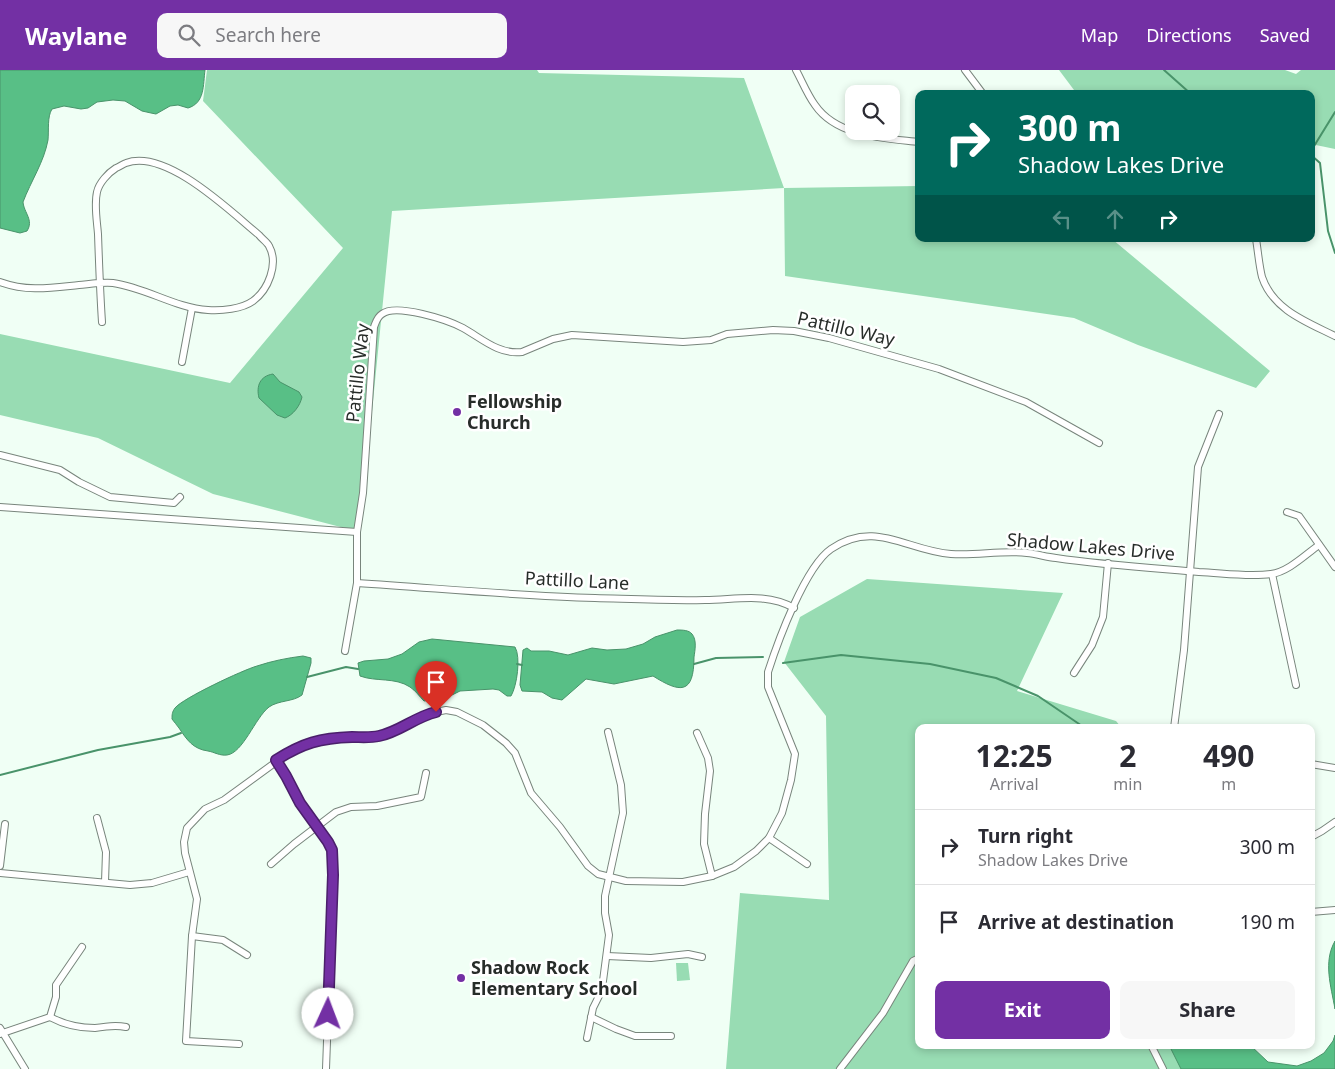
<!DOCTYPE html>
<style>
body{margin:0;font-family:"Noto Sans",sans-serif;background:#f7f7f7;color:#2b2b33;height:100vh;display:flex;flex-direction:column;font-size:19px;white-space:nowrap}
*{box-sizing:border-box;margin:0}
p{font-size:16px;color:#7c7c81}
.icon{flex:none;width:28px;height:28px;fill:none;stroke:currentColor;stroke-width:2;stroke-linecap:round;stroke-linejoin:round}
.map{position:relative;flex:1;overflow:hidden}
.panel{position:absolute;left:915px;top:654px;width:400px;height:325px;display:flex;flex-direction:column;background:#fff;border-radius:10px;box-shadow:0 2px 8px #0003}
.panel>*{flex:none}
.top-card{position:absolute;left:915px;top:20px;width:400px;height:152px;border-radius:10px;box-shadow:0 2px 8px #0003;background:#00695c;color:#fff;overflow:hidden}
.tools{position:absolute;left:845px;top:15px;display:grid;gap:10px}
.tools a{display:grid;place-items:center;width:55px;height:55px;border-radius:10px;background:#fff;box-shadow:0 2px 8px #0003;font-size:25px}
.pin{position:absolute;display:grid;place-items:center;width:42px;height:42px;color:#fff;margin:-51px -21px;border-radius:50% 50% 50% 0;rotate:-45deg;box-shadow:0 0 5px #0007}
.pin .icon{rotate:45deg}
.me{position:absolute;width:55px;margin:-28px;rotate:2deg;stroke-linejoin:round;filter:drop-shadow(0 0 4px #0008)}
.turn{display:flex;align-items:center;gap:18px;height:105px;padding:0 20px;font-size:22px}
.turn .icon{width:65px;height:65px;stroke-width:2.5}
.turn b{display:block;font-size:35px;line-height:42px}
.lanes{display:flex;align-items:center;height:48px;padding:0 20px;background:#0003;justify-content:center;gap:25px;direction:ltr}
.lanes .off{opacity:.35}
.eta{display:flex;justify-content:space-evenly;align-items:center;height:85px;text-align:center}
.eta b{font-size:30px;font-weight:700;line-height:35px}
.primary-button{display:flex;gap:10px;margin-top:auto;padding:10px 20px}
.primary-button a{flex:1;height:58px;border-radius:10px;background:#7330a4;color:#fff;font-size:20px;font-weight:700;line-height:58px;text-align:center}
.primary-button a+a{background:#f7f7f7;color:#2b2b33}
ul{padding:0;list-style:none}
li{display:flex;align-items:center;gap:15px;height:75px;padding:0 20px;border-top:1px solid #e1e1e2}
li div{flex:1}
li b{display:block;font-size:19px}
li em{font-style:normal}
header{display:flex;align-items:center;gap:30px;box-sizing:border-box;height:70px;padding:0 25px;background:#7330a4;color:#fff}
header strong{font-size:24px}
nav{display:flex;gap:28px;margin-inline-start:auto;font-size:18px}
.search{width:350px;height:45px;background:#f7f7f7;display:flex;align-items:center;gap:12px;box-sizing:border-box;padding:0 18px;border-radius:10px;color:#7c7c81;font-size:19px}
.map>svg:first-child{display:block}
.green{fill:#98dcb3}
.water{fill:#58bf86;stroke:#49936a}
.lines{fill:none;stroke-linecap:round;stroke-linejoin:round}
.stream{stroke:#49936a;stroke-width:2}
.street-casing{stroke:#78857c;stroke-width:8}
.street{stroke:#fff;stroke-width:6}
.route-casing{stroke:#4b1f6b;stroke-width:12}
.route{stroke:#7330a4;stroke-width:9}
.poi-dot{fill:#7330a4;stroke:#fff;stroke-width:2}
.labels{text-anchor:middle;stroke-width:5;stroke-linejoin:round;paint-order:stroke}
.street-label{font-size:18px;fill:#272c29;stroke:#fff}
.poi-label{font-size:18px;font-weight:bold;fill:#272c29;stroke:#fff;text-anchor:start}
</style>
<header>
<strong>Waylane</strong>
<div class="search"><svg class="icon" aria-label="search" viewBox="0 0 24 24"><circle cx="10" cy="10" r="6"/><path d="M15 15l6 6"/></svg>Search here</div>
<nav><a>Map</a><a>Directions</a><a>Saved</a></nav>
</header>
<div class="map">
<svg width="1335" height="999" viewBox="0 0 1335 999">
<rect width="100%" height="100%" fill="#f0fff5"/>
<!-- green -->
<g class="green">
<polygon points="207,0 537,0 539,3 744,8 784,118 919,116 919,169 1112,169 1270,301 1256,318 1138,275 1074,248 785,206 784,118 392,141 360,462 213,424 98,368 0,345 0,264 230,313 343,178 203,31"/>
<polygon points="1059,0 1285,0 1296,4 1301,0 1335,0 1335,79 1311,74 1311,24 1077,24"/>
<polygon points="867,509 1063,523 1017,621 1116,651 1121,657 919,658 919,975 1210,975 1217,999 726,999 740,823 829,830 826,646 784,592 800,547"/>
<polygon points="676,893 688,893 690,910 677,911"/>
</g>
<!-- water -->
<g class="water">
<path d="M0 0H205C203 15 205 33 188 38L178 35 170 36 156 44 151 43 142 41 125 31 113 30 97 32 88 38 81 39 64 36 52 39C47 47 49 60 48 70 44 92 31 111 23 132 24 143 34 150 27 161L20 163 0 158Z"/>
<path d="M273 304 280 312 299 322 302 327C300 336 293 345 285 348L277 345 259 328C256 316 260 306 273 304Z"/>
<path d="M677 560C682 560 689 560 692 564 697 570 695 580 694 587 694 625 680 623 653 606L614 614 586 609 562 630 552 628 542 622 522 621 520 615 523 580 527 578 531 581H549L568 585 592 578 607 580 626 579 643 574 655 567Z"/>
<path d="M432 569 515 577C521 587 517 616 511 626H507L499 620 493 619 460 621 446 628 424 631C419 626 416 621 410 617 395 607 376 612 360 606L358 593 364 591 388 589 402 584 419 572Z"/>
<path d="M303 586 311 588V593L302 625C293 632 279 630 269 637 255 648 243 683 227 685 220 686 214 682 208 681 193 679 187 670 179 658 177 655 174 652 172 649 172 645 172 642 175 638 183 628 243 600 257 596 272 591 287 588 303 586Z"/>
<path d="M1335 871V939C1331 916 1323 892 1335 871Z"/>
<polygon points="1335,965 1335,999 1181,999 1169,975 1250,975 1268,992 1297,996 1311,991 1324,983 1333,971"/>
</g>
<g class="lines">
<!-- stream -->
<g class="stream">
<polyline points="1164,0 1191,24"/>
<polyline points="1311,81 1335,42"/>
<polyline points="1311,85 1320,93 1328,161 1335,183"/>
<polyline points="783,593 841,585 930,594 996,608 1038,626 1085,658"/>
<polyline points="517,594 522,595"/>
<polyline points="694,594 716,588 763,587"/>
<polyline points="307,607 346,597 358,599"/>
<polyline points="0,705 98,680 170,667 181,663"/>
</g>
<!-- street casing -->
<g class="street-casing">
<g id="street">
<path d="M796 0C802 11 807 24 815 35 837 67 884 68 919 72"/>
<polyline points="965,0 983,24"/>
<path d="M1256 169C1258 181 1259 195 1262 207 1273 240 1307 252 1335 266"/>
<path d="M0 212C28 222 50 218 79 215 90 214 102 212 113 213 147 218 175 238 208 240 221 241 242 239 253 231 268 220 279 194 269 176 267 172 262 169 259 165 231 142 166 78 126 93 123 94 119 97 116 98 108 103 99 113 97 122 94 135 97 151 98 164 99 193 100 222 102 252"/>
<polyline points="182,292 192,238"/>
<polyline points="0,385 60,400 79,412 110,427 174,433 180,427"/>
<polyline points="0,437 357,462"/>
<polyline points="1287,442 1299,446 1335,497"/>
<polyline points="1272,504 1296,615"/>
<path d="M357 513C436 518 516 526 595 528 631 529 668 531 705 530 735 530 766 522 794 538"/>
<path d="M345 581 357 513V462L363 423 374 257C376 252 377 247 382 244 396 233 448 250 463 258 481 268 499 285 522 282L553 269 572 265 683 272 711 270 727 264 773 260 794 261 829 268 939 299 1026 332 1099 373"/>
<polyline points="1074,603 1092,575 1103,547 1108,493"/>
<polyline points="1174,658 1184,580 1198,397 1219,344"/>
<polyline points="697,663 708,688 710,701 705,744 704,774 712,806"/>
<polyline points="276,690 286,706 299,733 331,776 333,786 333,805 326,999"/>
<polyline points="1311,694 1335,698"/>
<polyline points="97,748 106,782 105,812"/>
<polyline points="1311,767 1322,761 1335,752"/>
<polyline points="769,768 807,794"/>
<polyline points="271,794 294,774 336,742 351,737 377,736 421,727 426,703"/>
<polyline points="0,796 5,754"/>
<polyline points="0,803 130,815 152,813 189,802"/>
<polyline points="1311,842 1335,840"/>
<polyline points="192,866 223,870 247,885"/>
<polyline points="607,886 651,888 688,884 702,887"/>
<path d="M50 947C65 955 78 958 95 958 109 957 112 954 126 957"/>
<polyline points="591,947 616,959 635,966 671,966"/>
<polyline points="0,958 25,999"/>
<polyline points="0,964 50,947 56,927 56,915 82,877"/>
<polyline points="587,968 593,938 600,924 603,911 609,865 605,843 605,826 623,743 621,715 608,662"/>
<path d="M239 974 186 971 192 866 197 829 185 783 184 772 187 758 205 739 224 730 291 681 306 673 319 670 379 666 392 662 426 644 446 640 457 642 483 655 506 673 515 683 531 723 560 757 588 796 598 804 626 811 683 812 712 806 734 797 756 781 769 768 782 743 791 710 795 684 768 617V602C778 571 805 497 831 479 875 449 907 481 951 484 976 486 1002 480 1027 483 1037 484 1046 487 1056 488 1104 495 1152 498 1199 502 1223 503 1247 507 1271 504 1288 502 1305 485 1319 475"/>
<polyline points="1151,975 1163,999"/>
<polyline points="840,999 883,943 913,891 919,888"/>
</g>
</g>
<!-- street -->
<use href="#street" class="street"/>
</g>
<g class="lines">
<!-- route casing -->
<g class="route-casing">
<path id="route" d="M328 944 333 805 332 780 328 772 300 733 286 706 276 690C303 673 320 668 352 667 361 667 370 668 379 666 399 662 415 647 436 642"/>
</g>
<!-- route -->
<use href="#route" class="route"/>
</g>
<!-- markers -->
<g class="poi-dot">
<circle cx="457" cy="342" r="5"/>
<circle cx="461" cy="908" r="5"/>
</g>
<g class="labels">
<!-- street labels -->
<g class="street-label">
<text transform="translate(846 259) rotate(13)" y="6">Pattillo Way</text>
<text transform="translate(358 303) rotate(-84)" y="6">Pattillo Way</text>
<text transform="translate(1091 477) rotate(5)" y="6">Shadow Lakes Drive</text>
<text transform="translate(577 511) rotate(3)" y="6">Pattillo Lane</text>
</g>
<!-- poi labels -->
<g class="poi-label">
<text x="467" y="338">Fellowship<tspan x="467" dy="21">Church</tspan></text>
<text x="471" y="904">Shadow Rock<tspan x="471" dy="21">Elementary School</tspan></text>
</g>
</g>
</svg>
<div class="tools">
<a><svg class="icon" aria-label="search" viewBox="0 0 24 24"><circle cx="10" cy="10" r="6"/><path d="M15 15l6 6"/></svg></a>
</div>
<div class="pin" style="left:436px;top:642px;background:#d93025"><svg class="icon" aria-label="arrive" viewBox="0 0 24 24"><path d="M6 21V4h12l-3 4 3 4H6"/></svg></div>
<svg class="me" style="left:328px;top:944px" viewBox="-20 -20 40 40"><circle r="19" fill="#fff"/><path d="M0-13L10 11 0 6-10 11z" fill="#7330a4"/></svg>
<div class="top-card">
<div class="turn"><svg class="icon" aria-label="right" viewBox="0 0 24 24"><path d="M7 20v-9h11M14 6l5 5-5 5"/></svg><div><b>300 m</b>Shadow Lakes Drive</div></div>
<div class="lanes"><svg class="icon off" aria-label="left" viewBox="0 0 24 24"><path d="M17 20v-9H6M10 6l-5 5 5 5"/></svg><svg class="icon off" aria-label="ahead" viewBox="0 0 24 24"><path d="M12 20V5M6 11l6-6 6 6"/></svg><svg class="icon" aria-label="right" viewBox="0 0 24 24"><path d="M7 20v-9h11M14 6l5 5-5 5"/></svg></div>
</div>
<section class="panel">
<div class="eta">
<div><b>12:25</b><p>Arrival</p></div>
<div><b>2</b><p>min</p></div>
<div><b>490</b><p>m</p></div>
</div>
<ul>
<li><svg class="icon" aria-label="right" viewBox="0 0 24 24"><path d="M7 20v-9h11M14 6l5 5-5 5"/></svg><div><b>Turn right</b><p>Shadow Lakes Drive</p></div><em>300 m</em></li>
<li><svg class="icon" aria-label="arrive" viewBox="0 0 24 24"><path d="M6 21V4h12l-3 4 3 4H6"/></svg><div><b>Arrive at destination</b></div><em>190 m</em></li>
</ul>
<div class="primary-button"><a>Exit</a><a>Share</a></div>
</section>
</div>
